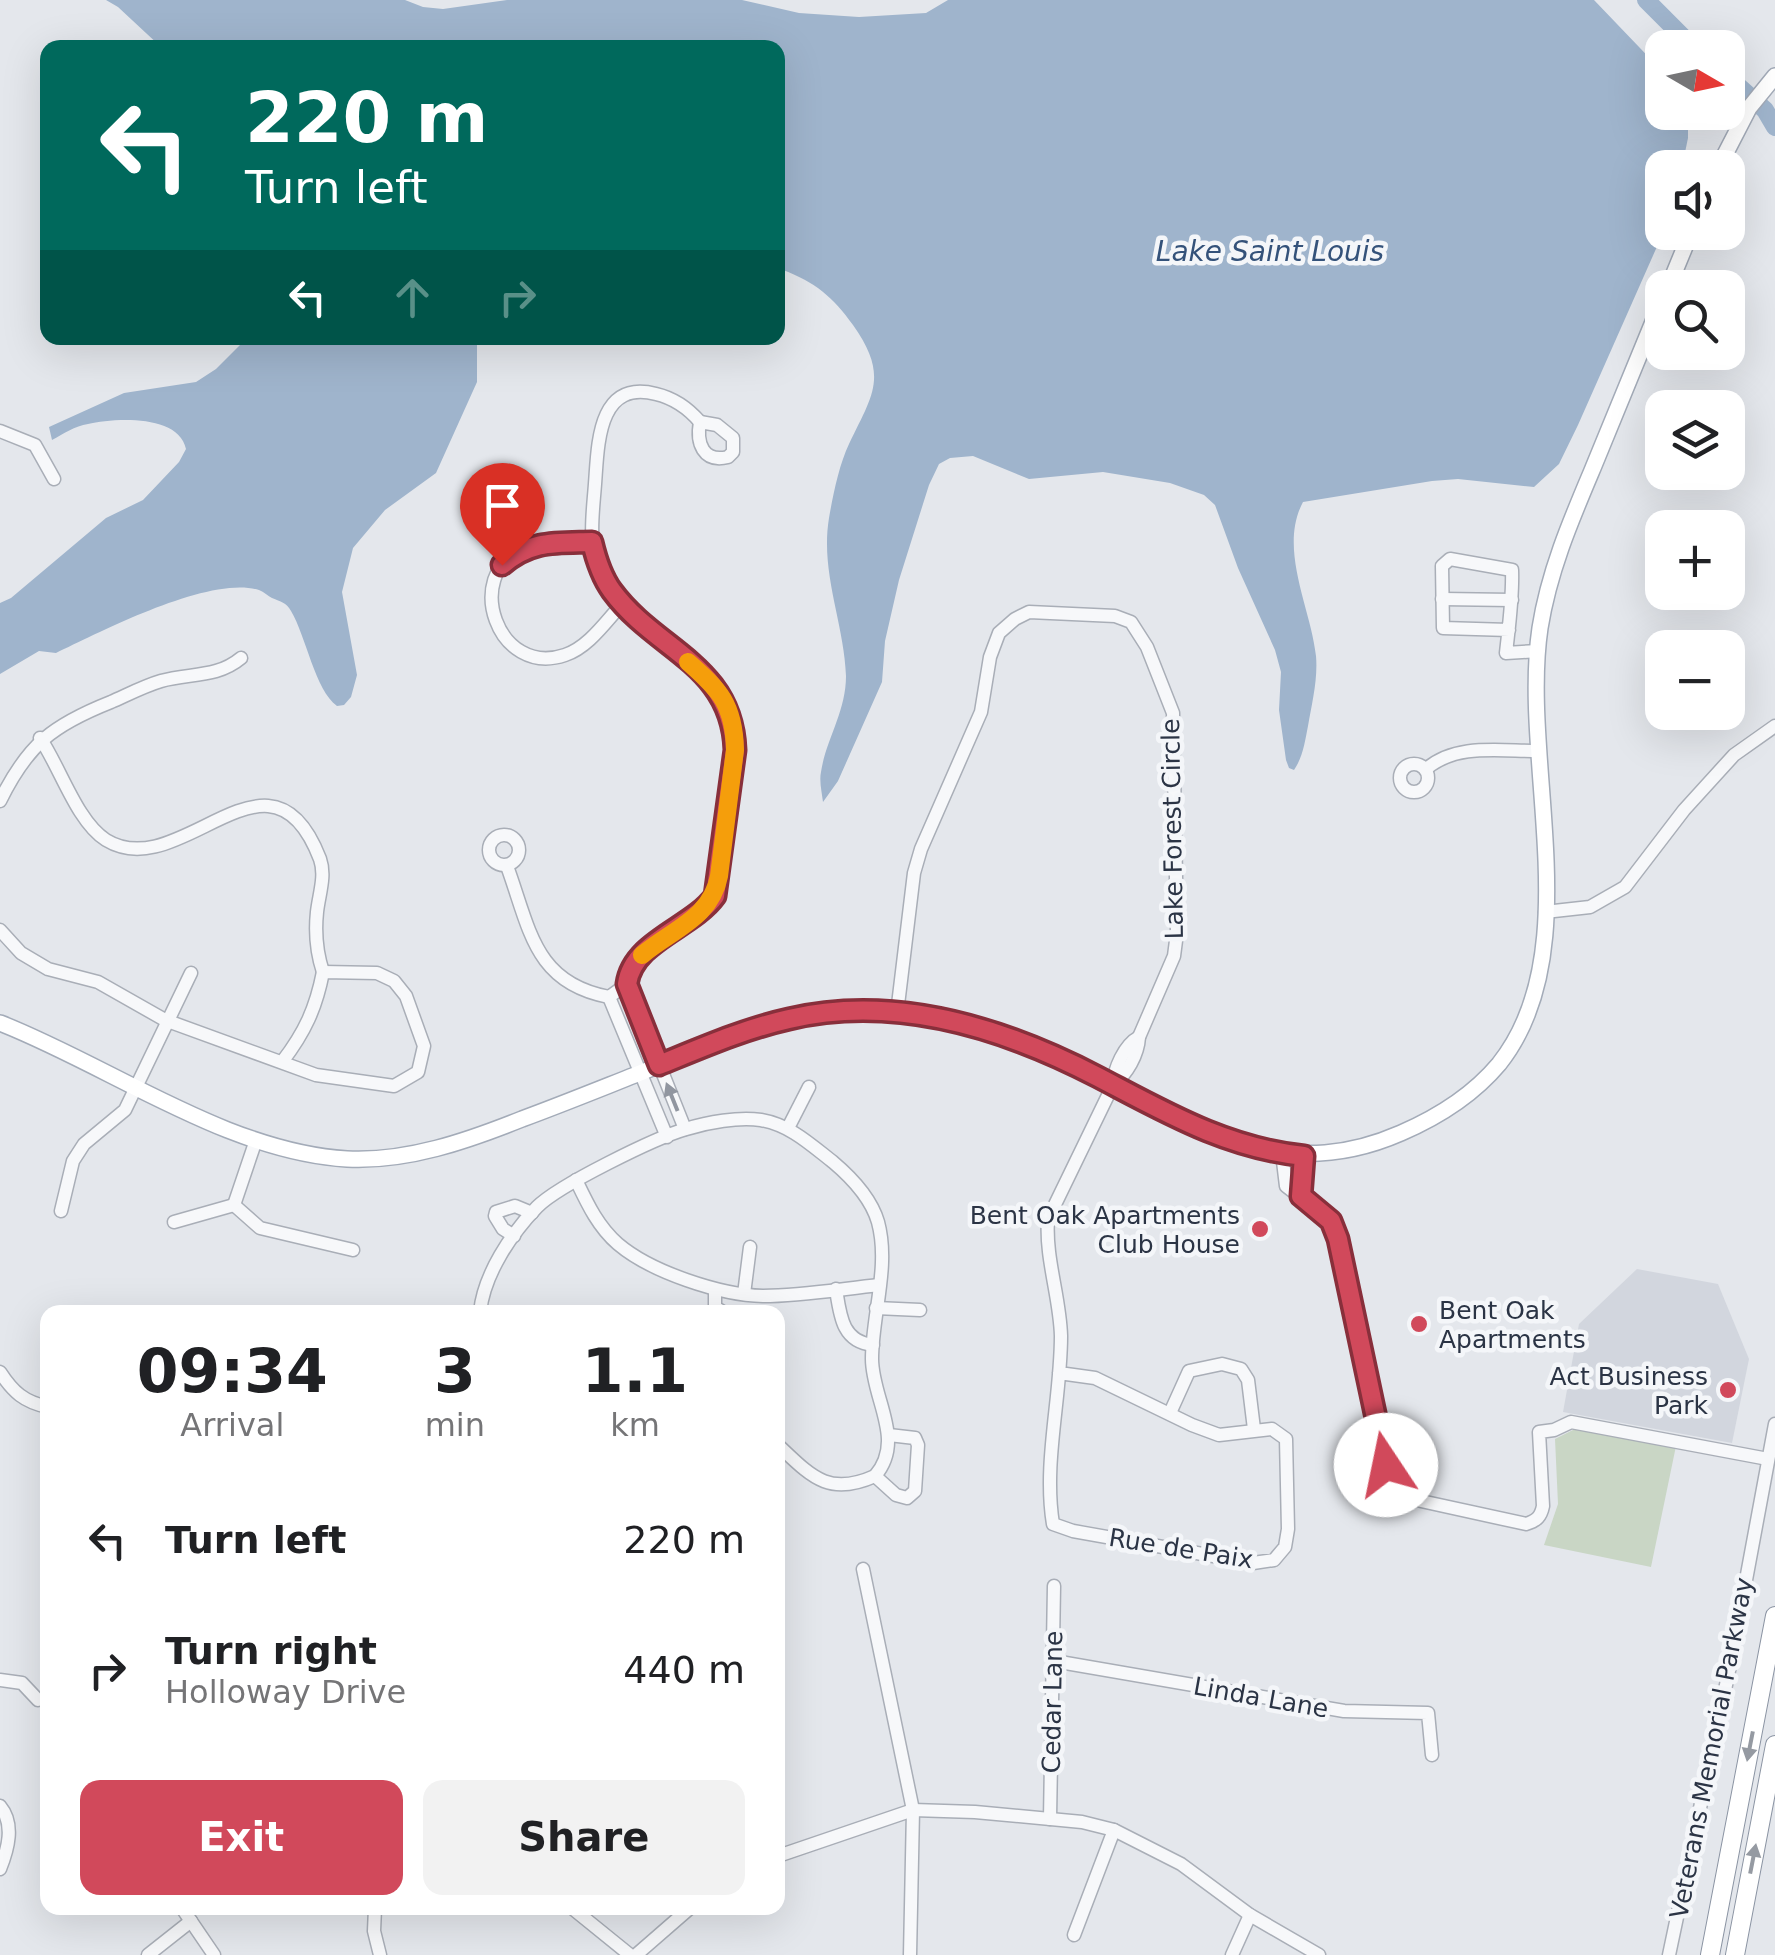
<!DOCTYPE html>
<meta charset="utf-8">
<style>
body{margin:0;font-family:"DejaVu Sans",sans-serif;background:#f2f2f2;color:#202124;height:100vh;display:flex;flex-direction:column;font-size:38px;white-space:nowrap}
*{box-sizing:border-box;margin:0}
p{font-size:32px;color:#757577}
.icon{flex:none;width:55px;height:55px;fill:none;stroke:currentColor;stroke-width:2;stroke-linecap:round;stroke-linejoin:round}
.map{position:relative;flex:1;overflow:hidden}
.sheet{position:absolute;left:40px;top:1305px;width:745px;height:610px;display:flex;flex-direction:column;background:#fff;border-radius:20px;box-shadow:0 10px 40px #0002}
.sheet>*{flex:none}
.banner{position:absolute;left:40px;top:40px;width:745px;height:305px;border-radius:20px;box-shadow:0 10px 40px #0002;background:#00695c;color:#fff;overflow:hidden}
.needle{width:65px;rotate:99deg}
.buttons{position:absolute;left:1645px;top:30px;display:grid;gap:20px}
.buttons a{display:grid;place-items:center;width:100px;height:100px;border-radius:20px;background:#fff;box-shadow:0 10px 40px #0002;font-size:50px}
.pin{position:absolute;display:grid;place-items:center;width:85px;height:85px;color:#fff;margin:-102px -42px;border-radius:50% 50% 50% 0;rotate:-45deg;box-shadow:0 0 10px #0007}
.pin .icon{rotate:45deg}
.me{position:absolute;width:110px;margin:-55px;rotate:349deg;stroke-linejoin:round;filter:drop-shadow(0 0 8px #0008)}
.turn{display:flex;align-items:center;gap:35px;height:210px;padding:0 40px;font-size:45px}
.turn .icon{width:130px;height:130px;stroke-width:2.5}
.turn b{display:block;font-size:70px;line-height:85px}
.lanes{display:flex;align-items:center;height:95px;padding:0 40px;background:#0003;justify-content:center;gap:50px;direction:ltr}
.lanes .off{opacity:.35}
.eta{display:flex;justify-content:space-evenly;align-items:center;height:170px;text-align:center}
.eta b{font-size:60px;font-weight:600;line-height:70px}
.primary-button{display:flex;gap:20px;margin-top:auto;padding:20px 40px}
.primary-button a{flex:1;height:115px;border-radius:20px;background:#d1495b;color:#fff;font-size:40px;font-weight:600;line-height:115px;text-align:center}
.primary-button a+a{background:#f2f2f2;color:#202124}
ul{padding:0;list-style:none}
li{display:flex;align-items:center;gap:30px;height:130px;padding:0 40px}
li div{flex:1}
li b{display:block;font-size:38px}
li em{font-style:normal}
.map>svg:first-child{display:block}
.built{fill:#d2d6de}
.green{fill:#c9d6c5}
.water{fill:#9fb4cc}
.lines{fill:none;stroke-linecap:round;stroke-linejoin:round}
.stream{stroke:#9fb4cc;stroke-width:2.5}
.river{stroke:#9fb4cc;stroke-width:18}
.minor-casing{stroke:#a9aeb7;stroke-width:15}
.major-casing{stroke:#a3abb8;stroke-width:18}
.highway-casing{stroke:#8b94a3;stroke-width:20}
.minor{stroke:#f7f8fa;stroke-width:12}
.major{stroke:#fff;stroke-width:15}
.highway{stroke:#fff;stroke-width:18}
.oneway{fill:#9196a0}
.oneway2{fill:#959aa2}
.route-casing{stroke:#882f3b;stroke-width:25}
.route{stroke:#d1495b;stroke-width:18}
.slow{stroke:#f59e0b;stroke-width:18}
.poi-dot{fill:#d1495b;stroke:#f4f6f9;stroke-width:4}
.labels{text-anchor:middle;stroke-width:9;stroke-linejoin:round;paint-order:stroke}
.street-label{font-size:25px;fill:#2b3445;stroke:#f4f6f9}
.poi-label{font-size:25px;fill:#2b3445;stroke:#f4f6f9;text-anchor:end}
.water-label{font-size:28px;font-style:italic;fill:#34527a;stroke:#f4f6f9}
</style>
<div class="map">
<svg width="1775" height="1955" viewBox="0 0 1775 1955">
<rect width="100%" height="100%" fill="#e4e7ec"/>
<!-- built -->
<polygon class="built" points="1637,1269 1718,1284 1749,1359 1732,1443 1563,1412 1579,1324"/>
<!-- green -->
<polygon class="green" points="1577,1428 1676,1446 1651,1567 1544,1545 1558,1504 1555,1439"/>
<!-- water -->
<g class="water">
<path d="M106 0H405L423 7 443 9 507 0H742L799 13 859 17 926 13 948 0H1594L1662 71V112L1688 113V138L1682 167 1662 168 1663 233 1578 425 1559 464 1534 487 1458 479 1432 481 1303 502C1278 549 1311 608 1316 656 1318 679 1312 703 1308 726 1305 741 1303 757 1294 770L1289 768 1286 760 1279 710 1281 672 1275 650 1238 568 1215 505 1204 495 1170 483 1103 472 1029 479 973 456 950 458 939 464 929 485 899 580 885 641 882 682 838 781 823 802C822 793 819 781 821 772 826 739 846 712 846 676 844 622 820 573 829 518 833 495 839 465 849 444 873 394 889 376 853 325 833 297 815 282 783 270L778 274V48L161 47 118 7Z"/>
<path d="M247 338H477V382L436 473 385 510 353 548 342 592 357 675 351 697 344 705 337 706C315 690 306 636 291 611 286 602 281 602 272 598 268 596 264 592 259 590 210 575 102 631 56 653L39 651 0 674V603L11 598 106 518 143 500 179 462 186 449C179 414 114 418 88 424 75 426 63 434 52 440L49 427 124 393 196 382 216 369Z"/>
</g>
<g class="lines">
<!-- stream -->
<polyline class="stream" points="1686,48 1693,48"/>
<!-- river -->
<g class="river">
<polyline points="1646,0 1694,48"/>
<polyline points="1728,77 1765,110 1775,127"/>
</g>
<!-- minor casing -->
<g class="minor-casing">
<g id="minor">
<path d="M700 422 717 425 733 438V452L728 457C703 463 696 443 700 422Z"/>
<polyline points="0,431 35,445 54,479"/>
<path d="M591 541C569 542 543 540 522 549 463 575 497 678 565 655 589 647 606 621 623 603"/>
<polyline points="1442,599 1512,600"/>
<path d="M1509 630 1443 628 1442 566 1450 559 1512 570C1513 598 1509 625 1506 653L1538 651"/>
<path d="M40 738C60 767 77 822 106 840 181 886 270 728 320 859 326 876 319 894 317 912 315 931 317 954 323 972"/>
<circle cx="1414" cy="778" r="14"/>
<path d="M1426 769C1456 743 1499 751 1538 751"/>
<path d="M0 801C28 744 53 725 111 702 127 695 144 686 161 681 190 673 217 678 241 658"/>
<circle cx="504" cy="850" r="15"/>
<path d="M507 866C530 929 534 983 609 997L627 984"/>
<polyline points="1545,912 1590,907 1625,887 1684,810 1734,755 1775,726"/>
<path d="M0 930 21 953 48 969 98 982 165 1020 316 1075 394 1086 418 1072 424 1046 406 996 394 981 377 973 323 972C316 1008 305 1032 282 1062"/>
<polyline points="609,997 667,1137"/>
<path d="M897 1013 914 873 921 849 981 712 990 657 999 633 1015 619 1029 612 1115 616 1131 622 1147 647 1173 713 1177 933 1174 956 1139 1037C1138 1055 1127 1074 1113 1085"/>
<polyline points="788,1128 809,1087"/>
<path d="M685 1129 627 984C633 941 692 928 715 895L735 749C734 725 729 708 717 687 680 654 618 613 599 568 588 541 593 512 595 484 598 446 597 379 656 394 673 398 688 408 700 422"/>
<path d="M1282 1153 1286 1186 1331 1221 1372 1392 1386 1465 1393 1483 1421 1501 1526 1524C1537 1521 1541 1516 1543 1506L1539 1432 1554 1430 1571 1422 1768 1459"/>
<path d="M576 1180C587 1203 598 1227 618 1244 651 1272 720 1295 763 1296 801 1296 841 1289 879 1285"/>
<polyline points="1301,1197 1303,1156"/>
<polyline points="234,1205 260,1228 353,1250"/>
<polyline points="234,1205 256,1140"/>
<polyline points="61,1211 73,1161 84,1144 125,1110 191,973"/>
<polyline points="174,1222 234,1205"/>
<polyline points="514,1236 503,1229 495,1216 496,1212 515,1206 532,1213"/>
<path d="M836 1289C840 1315 842 1342 873 1345"/>
<polyline points="715,1290 715,1307 723,1312"/>
<polyline points="744,1294 750,1247"/>
<polyline points="876,1308 920,1310"/>
<path d="M480 1312C484 1274 511 1234 537 1207 559 1185 655 1138 686 1129 708 1122 738 1117 761 1120 790 1125 810 1144 833 1162 852 1178 871 1198 878 1222 890 1266 872 1315 872 1359 872 1399 906 1440 875 1476"/>
<path d="M0 1372C13 1392 24 1402 48 1407"/>
<path d="M1059 1373 1095 1378 1192 1425 1219 1435 1272 1429 1286 1439 1288 1529 1285 1547 1274 1560 1253 1563 1073 1531 1053 1524C1043 1463 1061 1399 1061 1336 1060 1297 1045 1258 1048 1219L1113 1085C1114 1069 1124 1045 1139 1037"/>
<polyline points="1170,1413 1189,1371 1222,1364 1241,1369 1248,1380 1254,1429"/>
<path d="M778 1445C811 1476 828 1497 875 1476L896 1495 907 1498 915 1491 918 1445 915 1438 889 1435"/>
<polyline points="863,1569 913,1810 910,1955"/>
<polyline points="1054,1661 1344,1711 1428,1713 1432,1755"/>
<polyline points="0,1680 22,1683 38,1700"/>
<path d="M0 1806C15 1824 8 1849 0 1869"/>
<polyline points="1050,1819 1054,1586"/>
<polyline points="778,1856 913,1810 975,1812 1082,1822 1114,1830 1181,1864 1250,1915 1319,1955"/>
<polyline points="182,1908 214,1955"/>
<polyline points="375,1908 374,1931 380,1955"/>
<polyline points="572,1908 630,1955"/>
<polyline points="1074,1935 1114,1830"/>
<polyline points="148,1955 191,1921"/>
<polyline points="636,1955 690,1908"/>
<polyline points="1232,1955 1250,1915"/>
<polyline points="1669,1955 1730,1666 1775,1424"/>
</g>
</g>
<!-- major casing -->
<g class="major-casing">
<g id="major">
<polyline points="1718,168 1749,108 1775,76"/>
<polyline points="1668,288 1691,232"/>
<path d="M0 1023C110 1066 227 1152 347 1159 407 1162 467 1141 522 1119 560 1105 597 1090 635 1075 722 1040 805 1003 902 1013 962 1020 1019 1038 1074 1065 1185 1119 1273 1189 1401 1133 1438 1117 1473 1095 1499 1064 1589 951 1520 762 1540 628 1549 571 1571 520 1593 468 1616 412 1639 356 1662 300"/>
</g>
</g>
<!-- highway casing -->
<g class="highway-casing">
<g id="highway">
<polyline points="1710,1955 1775,1616"/>
<polyline points="1735,1955 1775,1745"/>
</g>
</g>
<!-- minor -->
<use href="#minor" class="minor"/>
<!-- major -->
<use href="#major" class="major"/>
<!-- highway -->
<use href="#highway" class="highway"/>
</g>
<!-- one-way arrows -->
<defs><path id="oneway-solid" d="M-6-.8H1V-3.2L6.5 0L1 3.2V.8H-6Z" transform="scale(2.5)"/></defs>
<use class="oneway" href="#oneway-solid" transform="translate(672 1097) rotate(-112)"/>
<g class="oneway2">
<use href="#oneway-solid" transform="translate(1750 1746) rotate(101)"/>
<use href="#oneway-solid" transform="translate(1753 1859) rotate(-79)"/>
</g>
<g class="lines">
<!-- route casing -->
<g class="route-casing">
<path id="route" d="M502 565C531 540 556 543 592 542 596 559 601 576 612 591 656 651 732 664 735 750L715 896C692 928 633 941 627 984L659 1065C701 1048 744 1029 789 1019 895 994 1004 1028 1098 1077 1165 1112 1226 1148 1304 1156L1301 1196 1331 1221 1338 1239 1386 1465"/>
</g>
<!-- route -->
<use href="#route" class="route"/>
<!-- slow -->
<path class="slow" d="M642 955C673 929 711 918 719 876L735 750C734 705 720 690 688 662"/>
</g>
<!-- markers -->
<g class="poi-dot">
<circle cx="1260" cy="1229" r="10"/>
<circle cx="1419" cy="1324" r="10"/>
<circle cx="1728" cy="1390" r="10"/>
</g>
<g class="labels">
<!-- street labels -->
<g class="street-label">
<text transform="translate(1172 829) rotate(-91)" y="9">Lake Forest Circle</text>
<text transform="translate(1181 1548) rotate(9)" y="9">Rue de Paix</text>
<text transform="translate(1261 1697) rotate(10)" y="9">Linda Lane</text>
<text transform="translate(1052 1702) rotate(-89)" y="9">Cedar Lane</text>
<text transform="translate(1711 1748) rotate(-79)" y="9">Veterans Memorial Parkway</text>
</g>
<!-- poi labels -->
<g class="poi-label">
<text x="1240" y="1224">Bent Oak Apartments<tspan x="1240" dy="29">Club House</tspan></text>
<text x="1439" y="1319" text-anchor="start">Bent Oak<tspan x="1439" dy="29">Apartments</tspan></text>
<text x="1708" y="1385">Act Business<tspan x="1708" dy="29">Park</tspan></text>
</g>
<!-- water labels -->
<g class="water-label">
<text x="1270" y="261">Lake Saint Louis</text>
</g>
</g>
</svg>
<div class="buttons">
<a><svg class="needle" viewBox="-14 -14 28 28"><path d="M0-13l5 13h-10z" fill="#e53935"/><path d="M0 13l5-13h-10z" fill="#757577"/></svg></a>
<a><svg class="icon" aria-label="sound" viewBox="0 0 24 24"><path d="M4 9h4l5-4v14l-5-4H4zM17 9q2 3 0 6"/></svg></a>
<a><svg class="icon" aria-label="search" viewBox="0 0 24 24"><circle cx="10" cy="10" r="6"/><path d="M15 15l6 6"/></svg></a>
<a><svg class="icon" aria-label="layers" viewBox="0 0 24 24"><path d="M12 4l9 5-9 5-9-5zM3 14l9 5 9-5"/></svg></a>
<a>+</a>
<a>−</a>
</div>
<div class="pin" style="left:502px;top:565px;background:#d93025"><svg class="icon" aria-label="arrive" viewBox="0 0 24 24"><path d="M6 21V4h12l-3 4 3 4H6"/></svg></div>
<svg class="me" style="left:1386px;top:1465px" viewBox="-20 -20 40 40"><circle r="19" fill="#fff"/><path d="M0-13L10 11 0 6-10 11z" fill="#d1495b"/></svg>
<div class="banner">
<div class="turn"><svg class="icon" aria-label="left" viewBox="0 0 24 24"><path d="M17 20v-9H6M10 6l-5 5 5 5"/></svg><div><b>220 m</b>Turn left</div></div>
<div class="lanes"><svg class="icon" aria-label="left" viewBox="0 0 24 24"><path d="M17 20v-9H6M10 6l-5 5 5 5"/></svg><svg class="icon off" aria-label="ahead" viewBox="0 0 24 24"><path d="M12 20V5M6 11l6-6 6 6"/></svg><svg class="icon off" aria-label="right" viewBox="0 0 24 24"><path d="M7 20v-9h11M14 6l5 5-5 5"/></svg></div>
</div>
<section class="sheet">
<div class="eta">
<div><b>09:34</b><p>Arrival</p></div>
<div><b>3</b><p>min</p></div>
<div><b>1.1</b><p>km</p></div>
</div>
<ul>
<li><svg class="icon" aria-label="left" viewBox="0 0 24 24"><path d="M17 20v-9H6M10 6l-5 5 5 5"/></svg><div><b>Turn left</b></div><em>220 m</em></li>
<li><svg class="icon" aria-label="right" viewBox="0 0 24 24"><path d="M7 20v-9h11M14 6l5 5-5 5"/></svg><div><b>Turn right</b><p>Holloway Drive</p></div><em>440 m</em></li>
</ul>
<div class="primary-button"><a>Exit</a><a>Share</a></div>
</section>
</div>
